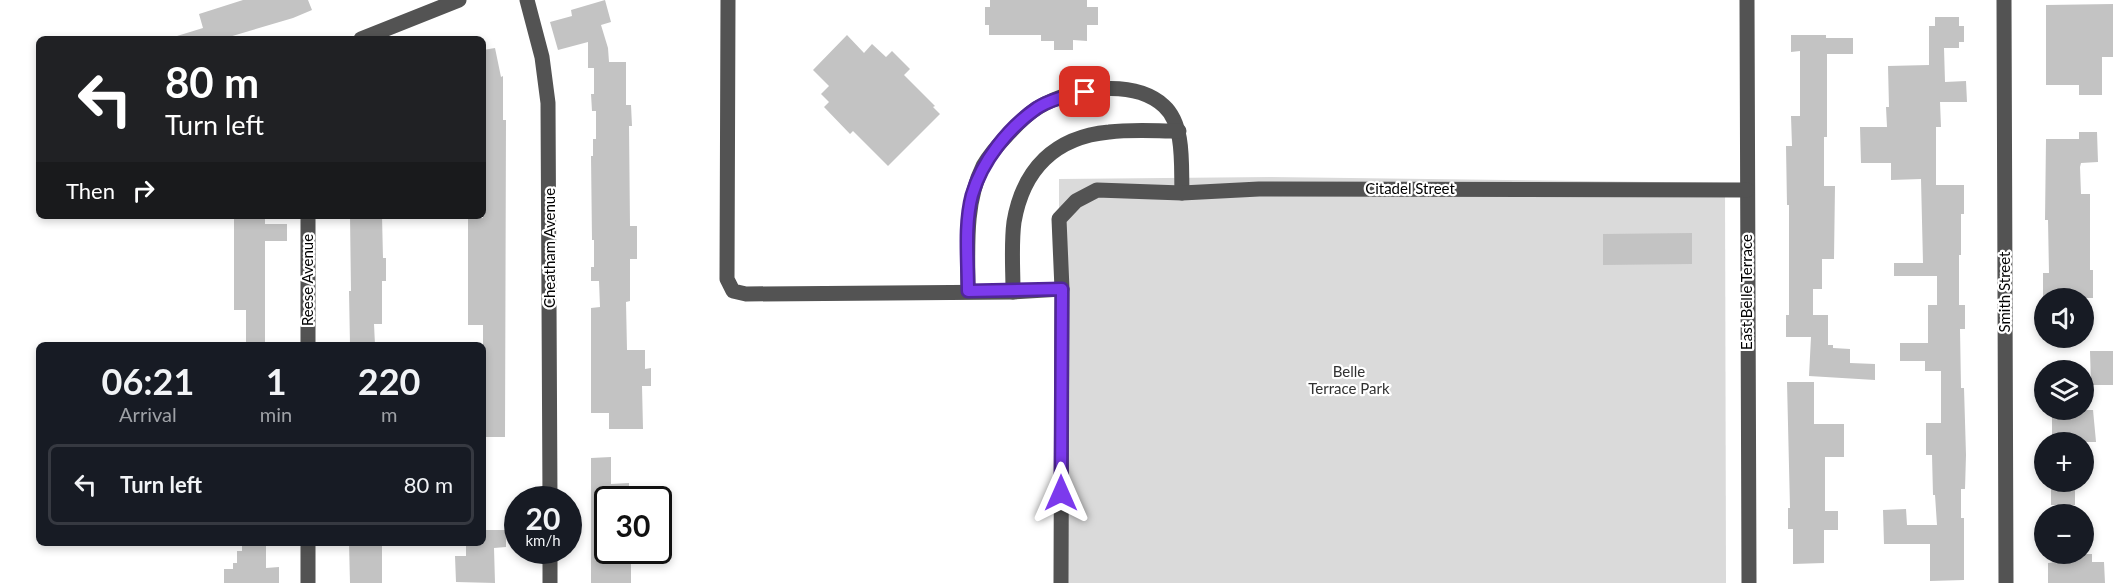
<!DOCTYPE html>
<meta charset="utf-8">
<style>
body{margin:0;font-family:Lato,sans-serif;background:#242831;color:#f1f3f6;height:100vh;display:flex;flex-direction:column;font-size:22px;white-space:nowrap}
*{box-sizing:border-box;margin:0}
p{font-size:20px;color:#9ea1a6}
.icon{flex:none;width:33px;height:33px;fill:none;stroke:currentColor;stroke-width:2;stroke-linecap:round;stroke-linejoin:round}
.map{position:relative;flex:1;overflow:hidden}
.drawer{position:absolute;left:36px;top:342px;width:450px;height:204px;display:flex;flex-direction:column;background:#171b24;border-radius:9px;box-shadow:0 3px 9px #0003}
.drawer>*{flex:none}
.banner{position:absolute;left:36px;top:36px;width:450px;height:183px;border-radius:9px;box-shadow:0 3px 9px #0003;background:#202124;color:#fff;overflow:hidden}
.buttons{position:absolute;left:2034px;top:288px;display:grid;gap:12px}
.buttons a{display:grid;place-items:center;width:60px;height:60px;border-radius:50%;background:#171b24;box-shadow:0 3px 9px #0003;font-size:30px}
.speed{position:absolute;left:504px;top:486px;display:flex;gap:12px;font-size:30px;font-weight:700;text-align:center}
.speed>*{display:grid;place-content:center;width:78px;height:78px;border-radius:50%;background:#171b24;box-shadow:0 3px 9px #0003;line-height:1}
.speed small{font-size:15px;font-weight:400}
.speed .limit{border:3px solid #111;border-radius:9px;background:#fff;color:#111}
.pin{position:absolute;display:grid;place-items:center;width:51px;height:51px;color:#fff;margin:-26px;border-radius:12px;box-shadow:0 3px 9px #0006}
.me{position:absolute;width:66px;margin:-33px;rotate:0deg;stroke-linejoin:round;filter:drop-shadow(0 0 4px #0008)}
.turn{display:flex;align-items:center;gap:21px;height:126px;padding:0 30px;font-size:27px}
.turn .icon{width:78px;height:78px;stroke-width:2.5}
.turn b{display:block;font-size:42px;line-height:51px}
.then{display:flex;align-items:center;height:57px;padding:0 30px;background:#0003;gap:12px;font-size:22px}
.eta{display:flex;justify-content:space-evenly;align-items:center;height:102px;text-align:center}
.eta b{font-size:36px;font-weight:700;line-height:42px}
ul{padding:0;list-style:none}
li{display:flex;align-items:center;gap:18px;height:81px;margin:0 12px 9px;padding:0 18px;border:3px solid #363941;border-radius:9px}
li div{flex:1}
li b{display:block;font-size:22px}
li em{font-style:normal}
.map>svg:first-child{display:block}
.green{fill:#dadada}
.building{fill:#c3c3c3}
.lines{fill:none;stroke-linecap:round;stroke-linejoin:round}
.minor{stroke:#535353;stroke-width:15}
.route-casing{stroke:#51269a;stroke-width:15}
.route{stroke:#7c3aed;stroke-width:10}
.labels{text-anchor:middle;stroke-width:4.5;stroke-linejoin:round;paint-order:stroke}
.street-label{font-size:15px;fill:#000;stroke:#fff}
.park-label{font-size:15px;fill:#313131;stroke:#fff}
</style>
<div class="map">
<svg width="2113" height="583" viewBox="0 0 2113 583">
<rect width="100%" height="100%" fill="#fff"/>
<!-- green -->
<polygon class="green" points="1271,177 1725,183 1726,583 1059,583 1059,179"/>
<!-- building -->
<g class="building">
<polygon points="243,0 308,0 312,10 293,18 229,37 230,39 178,39 177,36 203,28 199,14"/>
<polygon points="605,0 611,22 601,25 608,48 609,62 626,62 626,105 631,105 632,126 629,126 630,226 637,226 637,259 630,259 630,301 626,302 627,350 645,350 645,369 651,368 651,386 642,386 643,429 609,429 609,413 591,413 591,308 600,307 599,281 591,281 591,267 594,267 594,240 592,240 591,156 593,156 593,139 596,139 596,111 592,111 591,94 594,94 594,68 588,68 588,42 558,50 550,22 572,16 571,10"/>
<polygon points="990,0 1087,0 1087,7 1098,7 1098,25 1087,25 1087,41 1073,40 1073,50 1054,50 1054,41 1041,41 1041,35 989,35 989,25 985,25 985,7 990,7"/>
<polygon points="2113,4 2113,57 2102,57 2102,95 2079,95 2079,85 2046,85 2046,5"/>
<polygon points="1935,17 1959,17 1959,26 1964,26 1964,42 1959,42 1959,48 1944,48 1945,82 1966,81 1967,102 1940,102 1941,127 1936,127 1936,185 1964,185 1964,214 1961,214 1961,255 1959,255 1959,305 1965,305 1965,329 1960,329 1961,388 1964,388 1966,455 1965,489 1961,489 1961,518 1964,518 1964,580 1930,581 1930,544 1884,544 1883,510 1906,509 1907,525 1937,525 1935,495 1933,495 1932,455 1926,455 1926,423 1941,423 1941,371 1925,371 1925,361 1900,361 1900,343 1928,343 1928,305 1937,305 1937,276 1894,276 1894,263 1923,263 1921,179 1891,180 1891,163 1861,163 1860,127 1887,127 1886,107 1889,107 1888,66 1929,65 1929,26 1935,26"/>
<polygon points="847,35 864,53 872,44 886,57 892,51 910,69 904,75 935,106 933,107 940,114 888,166 853,131 850,134 824,107 829,102 821,94 829,86 813,70"/>
<polygon points="1791,35 1826,35 1826,38 1853,38 1853,54 1827,54 1827,137 1824,137 1824,186 1835,186 1834,259 1822,259 1822,289 1813,289 1813,315 1828,315 1828,345 1833,345 1833,348 1850,349 1850,363 1875,364 1875,380 1809,376 1811,337 1786,337 1786,315 1789,315 1789,205 1787,205 1786,146 1792,146 1791,116 1800,116 1800,51 1791,52"/>
<polygon points="495,48 501,77 503,76 503,120 506,120 505,437 483,437 483,325 468,325 468,218 483,218 483,50"/>
<polygon points="2079,132 2097,132 2098,162 2081,163 2080,167 2081,194 2090,194 2090,270 2093,270 2093,298 2043,298 2043,273 2049,273 2048,220 2045,220 2046,139 2079,139"/>
<polygon points="234,216 265,216 265,224 287,224 287,241 265,241 265,345 246,345 246,310 234,310"/>
<polygon points="350,216 382,216 383,258 386,258 386,281 382,281 382,324 374,324 375,345 350,345 349,291 351,291"/>
<polygon points="1692,233 1692,264 1603,265 1603,234"/>
<polygon points="2090,351 2113,351 2113,385 2091,385"/>
<polygon points="1787,382 1814,382 1814,424 1844,424 1844,457 1825,457 1825,511 1838,511 1838,530 1824,530 1824,563 1793,564 1793,529 1788,529 1788,508 1790,508"/>
<polygon points="2052,410 2093,410 2096,442 2052,442"/>
<polygon points="611,457 611,484 629,483 629,500 608,500 608,550 631,550 631,583 591,583 591,458"/>
<rect x="2051" y="483" width="24" height="22"/>
<polygon points="483,530 506,530 506,547 494,548 495,583 456,582 455,556 466,556 466,543 483,543"/>
<polygon points="242,543 266,543 266,568 279,567 279,583 224,583 224,569 233,569 233,563 237,563 237,551 242,551"/>
<polygon points="349,543 382,543 382,583 350,583"/>
<polygon points="2056,554 2092,554 2092,562 2104,562 2105,583 2048,583 2048,563 2056,562"/>
</g>
<g class="lines">
<!-- minor -->
<g class="minor">
<polyline points="527,0 542,57 548,103 550,500"/>
<polyline points="728,0 727,279 733,291 746,294 1013,292 1062,289"/>
<polyline points="1747,0 1749,583"/>
<polyline points="2004,0 2006,583"/>
<polyline points="361,39 459,0"/>
<polyline points="308,216 308,345"/>
<path d="M968 291C968 250 964 204 983 166 992 150 1023 116 1039 107 1072 88 1133 78 1164 106 1185 125 1181 166 1182 193"/>
<path d="M1013 292C1013 269 1011 244 1014 222 1023 169 1055 137 1109 132 1132 129 1156 131 1179 131"/>
<polyline points="308,543 308,583"/>
<polyline points="550,550 550,583"/>
<polyline points="1061,583 1062,289 1059,219 1076,201 1097,190 1182,193 1259,189 1747,190"/>
</g>
</g>
<g class="lines">
<!-- route casing -->
<g class="route-casing">
<path id="route" d="M1061 493 1062 289 968 291C968 260 964 225 972 195 982 161 1008 128 1037 108 1051 99 1069 95 1085 92"/>
</g>
<!-- route -->
<use href="#route" class="route"/>
</g>
<g class="labels">
<!-- street labels -->
<g class="street-label">
<text x="1410" y="194">Citadel Street</text>
<text transform="translate(550 248) rotate(-90)" y="5">Cheatham Avenue</text>
<text transform="translate(308 280) rotate(-90)" y="5">Reese Avenue</text>
<text transform="translate(1747 292) rotate(-90)" y="5">East Belle Terrace</text>
<text transform="translate(2005 292) rotate(-90)" y="5">Smith Street</text>
</g>
<!-- park labels -->
<g class="park-label">
<text x="1349" y="377">Belle<tspan x="1349" dy="17">Terrace Park</tspan></text>
</g>
</g>
</svg>
<div class="buttons">
<a><svg class="icon" aria-label="sound" viewBox="0 0 24 24"><path d="M4 9h4l5-4v14l-5-4H4zM17 9q2 3 0 6"/></svg></a>
<a><svg class="icon" aria-label="layers" viewBox="0 0 24 24"><path d="M12 4l9 5-9 5-9-5zM3 14l9 5 9-5"/></svg></a>
<a>+</a>
<a>−</a>
</div>
<div class="speed"><div>20<small>km/h</small></div><div class="limit">30</div></div>
<div class="pin" style="left:1085px;top:92px;background:#d93025"><svg class="icon" aria-label="arrive" viewBox="0 0 24 24"><path d="M6 21V4h12l-3 4 3 4H6"/></svg></div>
<svg class="me" style="left:1061px;top:493px" viewBox="-20 -20 40 40"><path d="M0-17L14 15 0 8-14 15z" fill="#7c3aed" stroke="#fff" stroke-width="4"/></svg>
<div class="banner">
<div class="turn"><svg class="icon" aria-label="left" viewBox="0 0 24 24"><path d="M17 20v-9H6M10 6l-5 5 5 5"/></svg><div><b>80 m</b>Turn left</div></div>
<div class="then">Then<svg class="icon" aria-label="right" viewBox="0 0 24 24"><path d="M7 20v-9h11M14 6l5 5-5 5"/></svg></div>
</div>
<section class="drawer">
<div class="eta">
<div><b>06:21</b><p>Arrival</p></div>
<div><b>1</b><p>min</p></div>
<div><b>220</b><p>m</p></div>
</div>
<ul>
<li><svg class="icon" aria-label="left" viewBox="0 0 24 24"><path d="M17 20v-9H6M10 6l-5 5 5 5"/></svg><div><b>Turn left</b></div><em>80 m</em></li>
</ul>
</section>
</div>
